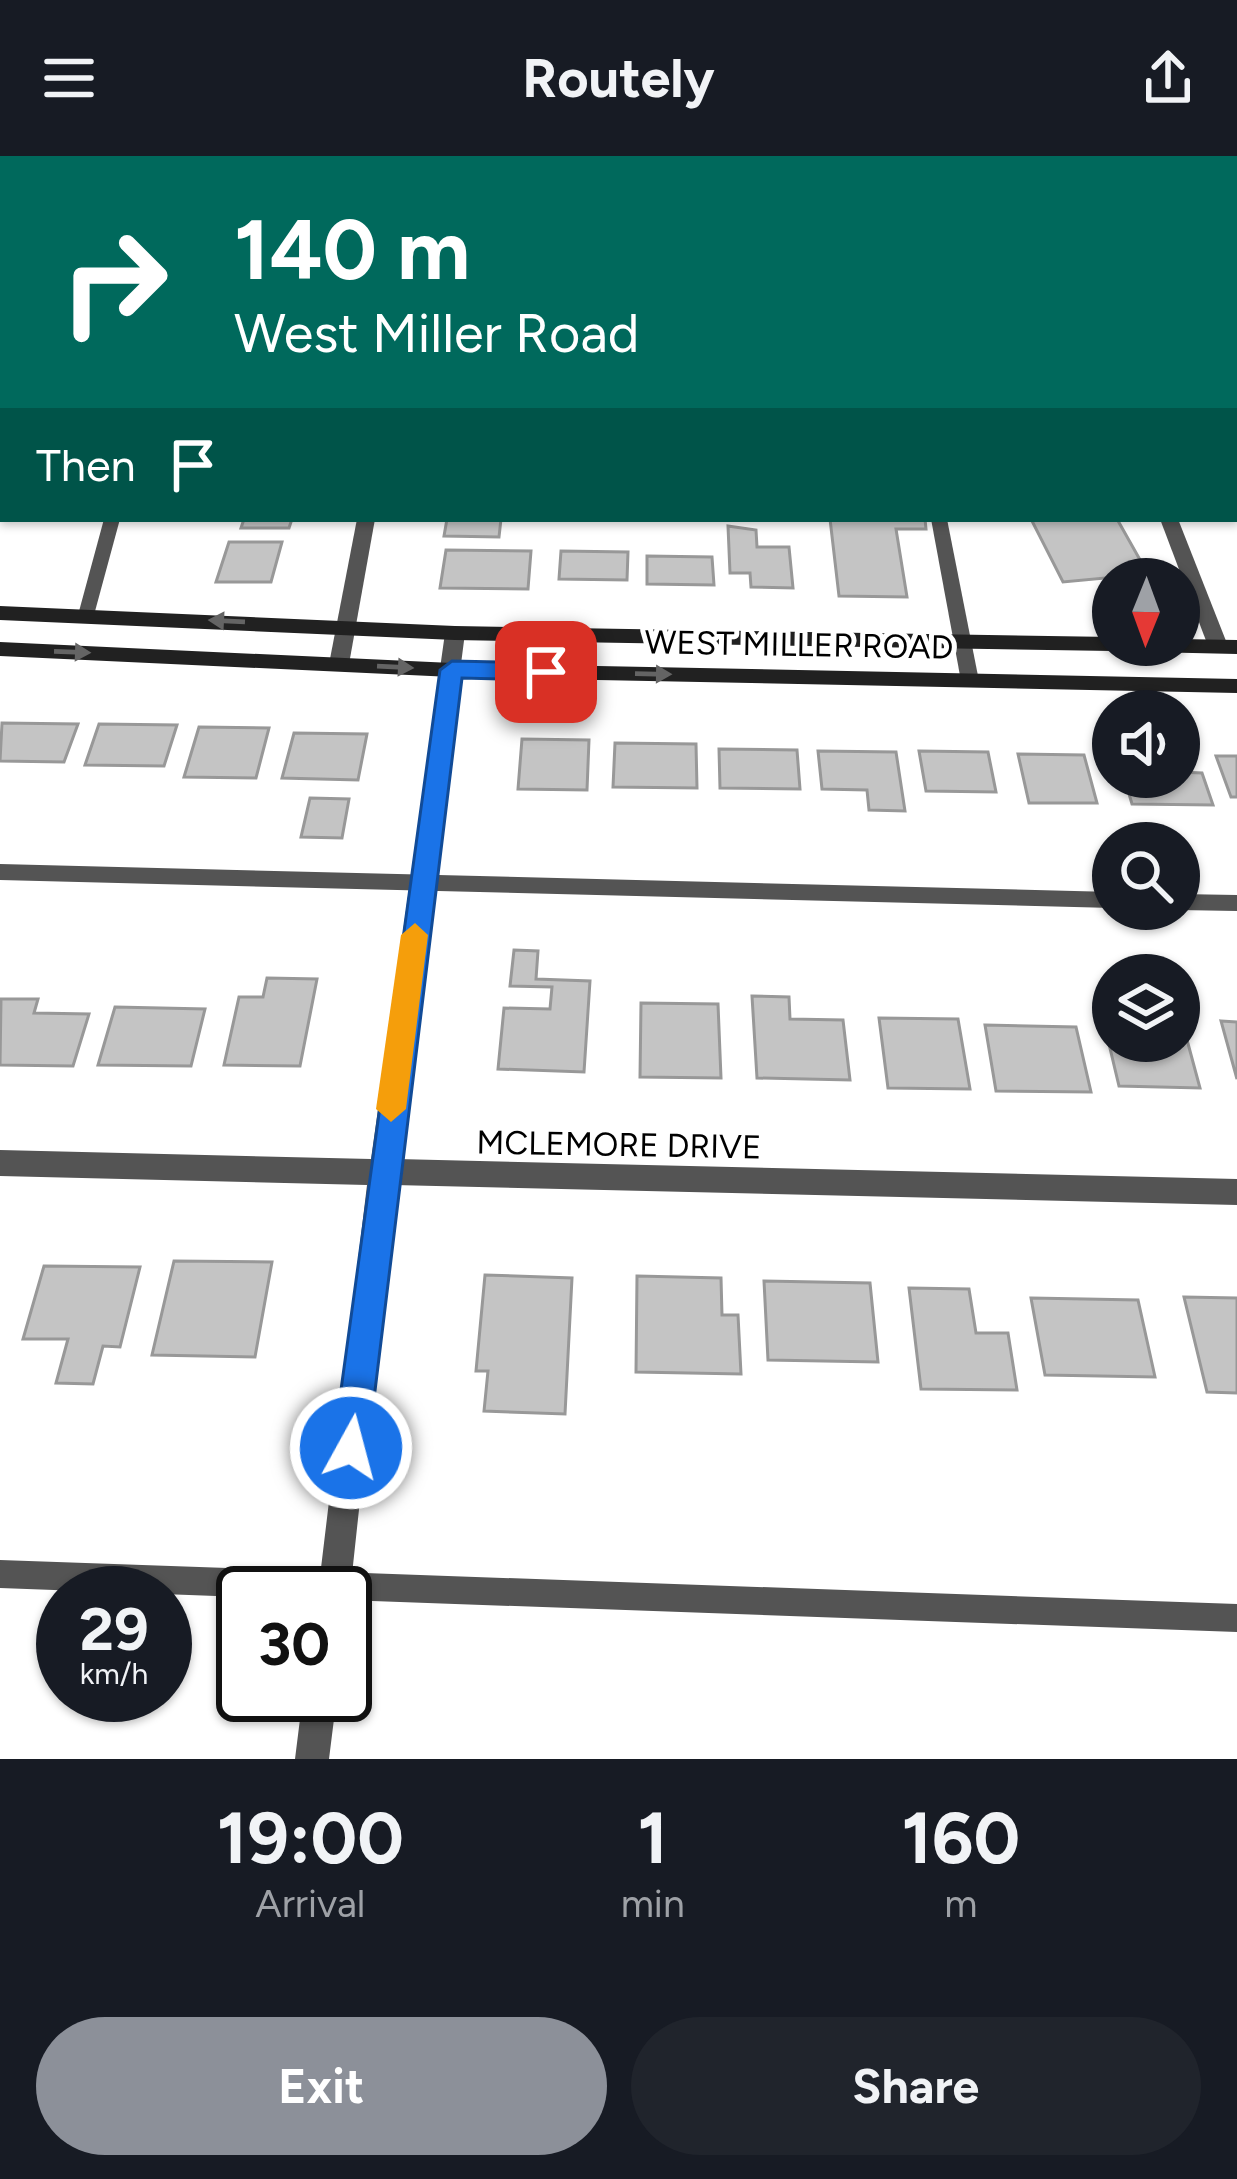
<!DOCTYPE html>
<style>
body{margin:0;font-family:Figtree,sans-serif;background:#20242c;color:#f1f3f6;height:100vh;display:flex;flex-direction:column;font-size:45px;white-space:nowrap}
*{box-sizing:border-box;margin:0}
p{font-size:39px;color:#9ea1a6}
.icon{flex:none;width:66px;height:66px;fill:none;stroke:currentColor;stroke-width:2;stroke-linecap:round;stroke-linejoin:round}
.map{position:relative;height:1603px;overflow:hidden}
.panel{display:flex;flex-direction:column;background:#171b24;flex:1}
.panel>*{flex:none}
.banner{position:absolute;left:0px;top:0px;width:1239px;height:366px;box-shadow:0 3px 9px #0004;background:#00695c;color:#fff;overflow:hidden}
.needle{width:78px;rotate:181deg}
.tools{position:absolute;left:1092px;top:402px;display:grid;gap:24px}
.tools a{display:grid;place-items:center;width:108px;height:108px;border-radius:50%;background:#171b24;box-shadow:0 3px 9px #0004;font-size:60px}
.speed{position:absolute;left:36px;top:1410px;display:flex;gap:24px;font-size:60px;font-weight:700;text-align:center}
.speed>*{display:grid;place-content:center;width:156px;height:156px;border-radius:50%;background:#171b24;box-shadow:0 3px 9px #0004;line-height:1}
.speed small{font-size:30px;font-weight:400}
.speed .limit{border:6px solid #111;border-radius:18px;background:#fff;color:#111}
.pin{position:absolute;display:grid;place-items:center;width:102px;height:102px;color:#fff;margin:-51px;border-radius:24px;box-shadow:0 6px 18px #0006}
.me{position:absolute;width:132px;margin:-66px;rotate:7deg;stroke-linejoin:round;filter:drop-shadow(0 0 9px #0008)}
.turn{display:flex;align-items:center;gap:42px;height:252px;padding:0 36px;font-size:54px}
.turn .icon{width:156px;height:156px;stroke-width:2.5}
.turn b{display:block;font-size:84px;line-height:102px}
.then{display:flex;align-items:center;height:114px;padding:0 36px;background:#0003;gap:24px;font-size:45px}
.eta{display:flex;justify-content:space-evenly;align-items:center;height:204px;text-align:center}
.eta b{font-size:72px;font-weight:700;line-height:84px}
.cta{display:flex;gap:24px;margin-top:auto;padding:24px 36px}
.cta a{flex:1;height:138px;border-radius:72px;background:#8c9099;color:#fff;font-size:48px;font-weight:700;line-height:138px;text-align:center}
.cta a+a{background:#20242c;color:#f1f3f6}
header{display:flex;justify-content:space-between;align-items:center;height:156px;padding:0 36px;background:#171b24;font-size:54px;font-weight:700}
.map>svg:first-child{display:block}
.building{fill:#c4c4c4;stroke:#989898;stroke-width:3}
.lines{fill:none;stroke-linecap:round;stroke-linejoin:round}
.lane{fill:#545454;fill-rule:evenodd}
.street{fill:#545454;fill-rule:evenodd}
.secondary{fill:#212121;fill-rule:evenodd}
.oneway{fill:#646464}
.route{fill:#1a73e8;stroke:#114b97;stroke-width:3}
.slow{fill:#f59e0b}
.labels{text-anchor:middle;stroke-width:10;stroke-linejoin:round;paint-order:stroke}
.street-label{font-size:33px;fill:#000;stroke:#fff}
</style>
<header><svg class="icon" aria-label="menu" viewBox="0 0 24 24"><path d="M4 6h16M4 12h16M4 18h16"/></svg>Routely<svg class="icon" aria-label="share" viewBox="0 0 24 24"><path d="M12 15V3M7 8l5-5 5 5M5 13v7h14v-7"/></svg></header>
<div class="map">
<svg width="1237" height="1603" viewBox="0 0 1237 1603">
<rect width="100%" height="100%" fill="#fff"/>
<!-- building -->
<g class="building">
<polygon points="0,124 3,124 0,265"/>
<polygon points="244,363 292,363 289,372 241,372"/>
<polygon points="447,363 501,363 499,381 444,380"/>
<polygon points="830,363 925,363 926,373 896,373 907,441 839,440"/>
<polygon points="1031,363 1117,363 1148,418 1063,426"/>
<polygon points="728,370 756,374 757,391 789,391 793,432 751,431 750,417 730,417"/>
<polygon points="229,386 282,386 271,426 216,426"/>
<polygon points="446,394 531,395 528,433 440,432"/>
<polygon points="561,395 628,396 627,424 559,423"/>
<polygon points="647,400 712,401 714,429 647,428"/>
<polygon points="2,567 78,568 64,606 0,605"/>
<polygon points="99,568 177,569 164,610 85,609"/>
<polygon points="199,571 269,572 256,622 184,621"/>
<polygon points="294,577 367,578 358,624 282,622"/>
<polygon points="522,583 589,584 587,634 518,633"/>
<polygon points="615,587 696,588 697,632 613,631"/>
<polygon points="719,593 797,594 800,633 720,632"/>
<polygon points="818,595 896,596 905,655 869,654 867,634 822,633"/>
<polygon points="919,595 988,596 996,636 926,635"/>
<polygon points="1018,598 1084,599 1097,647 1029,647"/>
<polygon points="1216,600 1237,600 1237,641 1231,641"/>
<polygon points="1179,616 1202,617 1213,649 1132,648 1124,621 1179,621"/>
<polygon points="310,642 349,643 342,682 301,681"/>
<polygon points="514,794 538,795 536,823 590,825 584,916 498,913 504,852 550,853 552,831 510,830"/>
<polygon points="267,822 317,823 300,910 224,909 239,841 263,841"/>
<polygon points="752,840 789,841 790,863 843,864 850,924 757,922"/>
<polygon points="1,843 38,843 34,857 89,858 73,910 0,909"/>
<polygon points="641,847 718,848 721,922 640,921"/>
<polygon points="115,851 205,853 191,910 98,909"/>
<polygon points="879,862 958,863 970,933 888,932"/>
<polygon points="1221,865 1237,866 1237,923"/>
<polygon points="1104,867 1113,867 1113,885 1179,885 1183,869 1200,932 1119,930"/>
<polygon points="985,869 1076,871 1091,936 996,935"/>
<polygon points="174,1105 272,1106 255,1201 152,1199"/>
<polygon points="44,1110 140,1111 120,1191 103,1190 93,1228 56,1227 68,1183 23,1183"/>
<polygon points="485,1119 572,1122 565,1258 484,1255 488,1215 476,1215"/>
<polygon points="637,1120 721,1122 722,1159 738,1159 741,1218 636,1216"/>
<polygon points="764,1125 870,1127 878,1206 768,1204"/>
<polygon points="909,1132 969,1133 976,1177 1008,1177 1017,1234 921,1233"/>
<polygon points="1184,1141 1237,1142 1237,1237 1207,1236"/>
<polygon points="1031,1142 1138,1144 1155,1221 1045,1219"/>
</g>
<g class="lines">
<!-- lane -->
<g class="lane">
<rect x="0" y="73" width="3" height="8"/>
<polygon points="104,363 120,363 94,459 86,465 78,459"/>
<polygon points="931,363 947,363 979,525 970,531 961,525"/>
<polygon points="0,708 1113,736 1113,752 0,724"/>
<polygon points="1179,738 1237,739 1237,755 1179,754 1175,753 1179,753"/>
<polygon points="0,1404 1237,1448 1237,1476 345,1444 345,1437 243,1437 243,1441 0,1432"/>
</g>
<!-- street -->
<g class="street">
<polygon points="67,0 81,0 66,3"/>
<rect x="379" y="0" width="14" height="3"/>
<polygon points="694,0 708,0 693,3"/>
<polygon points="890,0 953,0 956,3 893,3"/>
<polygon points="1043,0 1057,0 1059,3 1045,3"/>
<rect x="1236" y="20" width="1" height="8"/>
<rect x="0" y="32" width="3" height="8"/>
<polygon points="357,363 375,363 349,508 339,515 329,508"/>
<polygon points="1160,363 1178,363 1228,490 1225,495 1211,495 1208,490"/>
<polygon points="455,470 465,477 397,1003 1237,1023 1237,1049 394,1029 350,1437 345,1449 345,1437 318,1437 367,1029 0,1020 0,994 371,1003 445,477"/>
<polygon points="303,1539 337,1539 329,1603 295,1603"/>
</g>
<!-- secondary -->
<g class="secondary">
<polygon points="0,450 455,470 1113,481 1113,489 1122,489 1113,495 455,484 0,464"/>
<polygon points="1179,483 1237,484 1237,498 1148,496 1138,489 1179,489"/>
<polygon points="0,486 452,507 1237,523 1237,537 452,521 0,500"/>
</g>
</g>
<!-- one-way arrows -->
<defs><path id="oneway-solid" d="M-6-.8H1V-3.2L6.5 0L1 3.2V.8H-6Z" transform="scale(3)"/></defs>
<g class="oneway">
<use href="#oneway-solid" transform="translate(227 465) rotate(-177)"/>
<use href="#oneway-solid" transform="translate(72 496) rotate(2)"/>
<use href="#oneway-solid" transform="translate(395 511) rotate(3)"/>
<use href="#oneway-solid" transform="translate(653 518) rotate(1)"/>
</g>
<!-- route -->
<polygon class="route" points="452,505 546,507 557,516 546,524 462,522 368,1292 363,1304 351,1309 338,1304 333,1292 440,514"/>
<!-- slow -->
<polygon class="slow" points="415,767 428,779 406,953 391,966 376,953 401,779"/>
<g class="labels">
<!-- street labels -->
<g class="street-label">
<text transform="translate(799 488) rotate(1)" y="12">WEST MILLER ROAD</text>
<text transform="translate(619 988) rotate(1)" y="12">MCLEMORE DRIVE</text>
</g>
</g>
</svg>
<div class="tools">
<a><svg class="needle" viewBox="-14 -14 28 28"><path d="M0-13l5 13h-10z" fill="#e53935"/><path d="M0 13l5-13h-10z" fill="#9ea1a6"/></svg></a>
<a><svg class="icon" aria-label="sound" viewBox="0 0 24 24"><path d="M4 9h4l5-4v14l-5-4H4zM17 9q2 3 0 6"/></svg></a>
<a><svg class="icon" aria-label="search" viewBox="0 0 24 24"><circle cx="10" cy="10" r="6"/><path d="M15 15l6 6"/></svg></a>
<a><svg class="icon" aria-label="layers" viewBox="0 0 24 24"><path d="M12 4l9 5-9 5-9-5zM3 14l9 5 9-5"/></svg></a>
</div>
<div class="speed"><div>29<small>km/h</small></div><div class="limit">30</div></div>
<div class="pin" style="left:546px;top:516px;background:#d93025"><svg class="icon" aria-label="arrive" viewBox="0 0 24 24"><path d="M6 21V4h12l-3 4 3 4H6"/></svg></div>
<svg class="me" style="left:351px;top:1292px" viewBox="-20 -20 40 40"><circle r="17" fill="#1a73e8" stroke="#fff" stroke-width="3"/><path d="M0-11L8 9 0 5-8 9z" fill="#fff"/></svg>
<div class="banner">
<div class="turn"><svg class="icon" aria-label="right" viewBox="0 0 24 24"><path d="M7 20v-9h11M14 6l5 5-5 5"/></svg><div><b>140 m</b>West Miller Road</div></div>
<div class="then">Then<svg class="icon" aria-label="arrive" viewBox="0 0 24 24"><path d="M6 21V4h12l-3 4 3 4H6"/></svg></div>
</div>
</div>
<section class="panel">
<div class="eta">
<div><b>19:00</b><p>Arrival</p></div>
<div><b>1</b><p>min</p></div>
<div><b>160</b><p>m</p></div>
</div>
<div class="cta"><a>Exit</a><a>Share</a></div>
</section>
